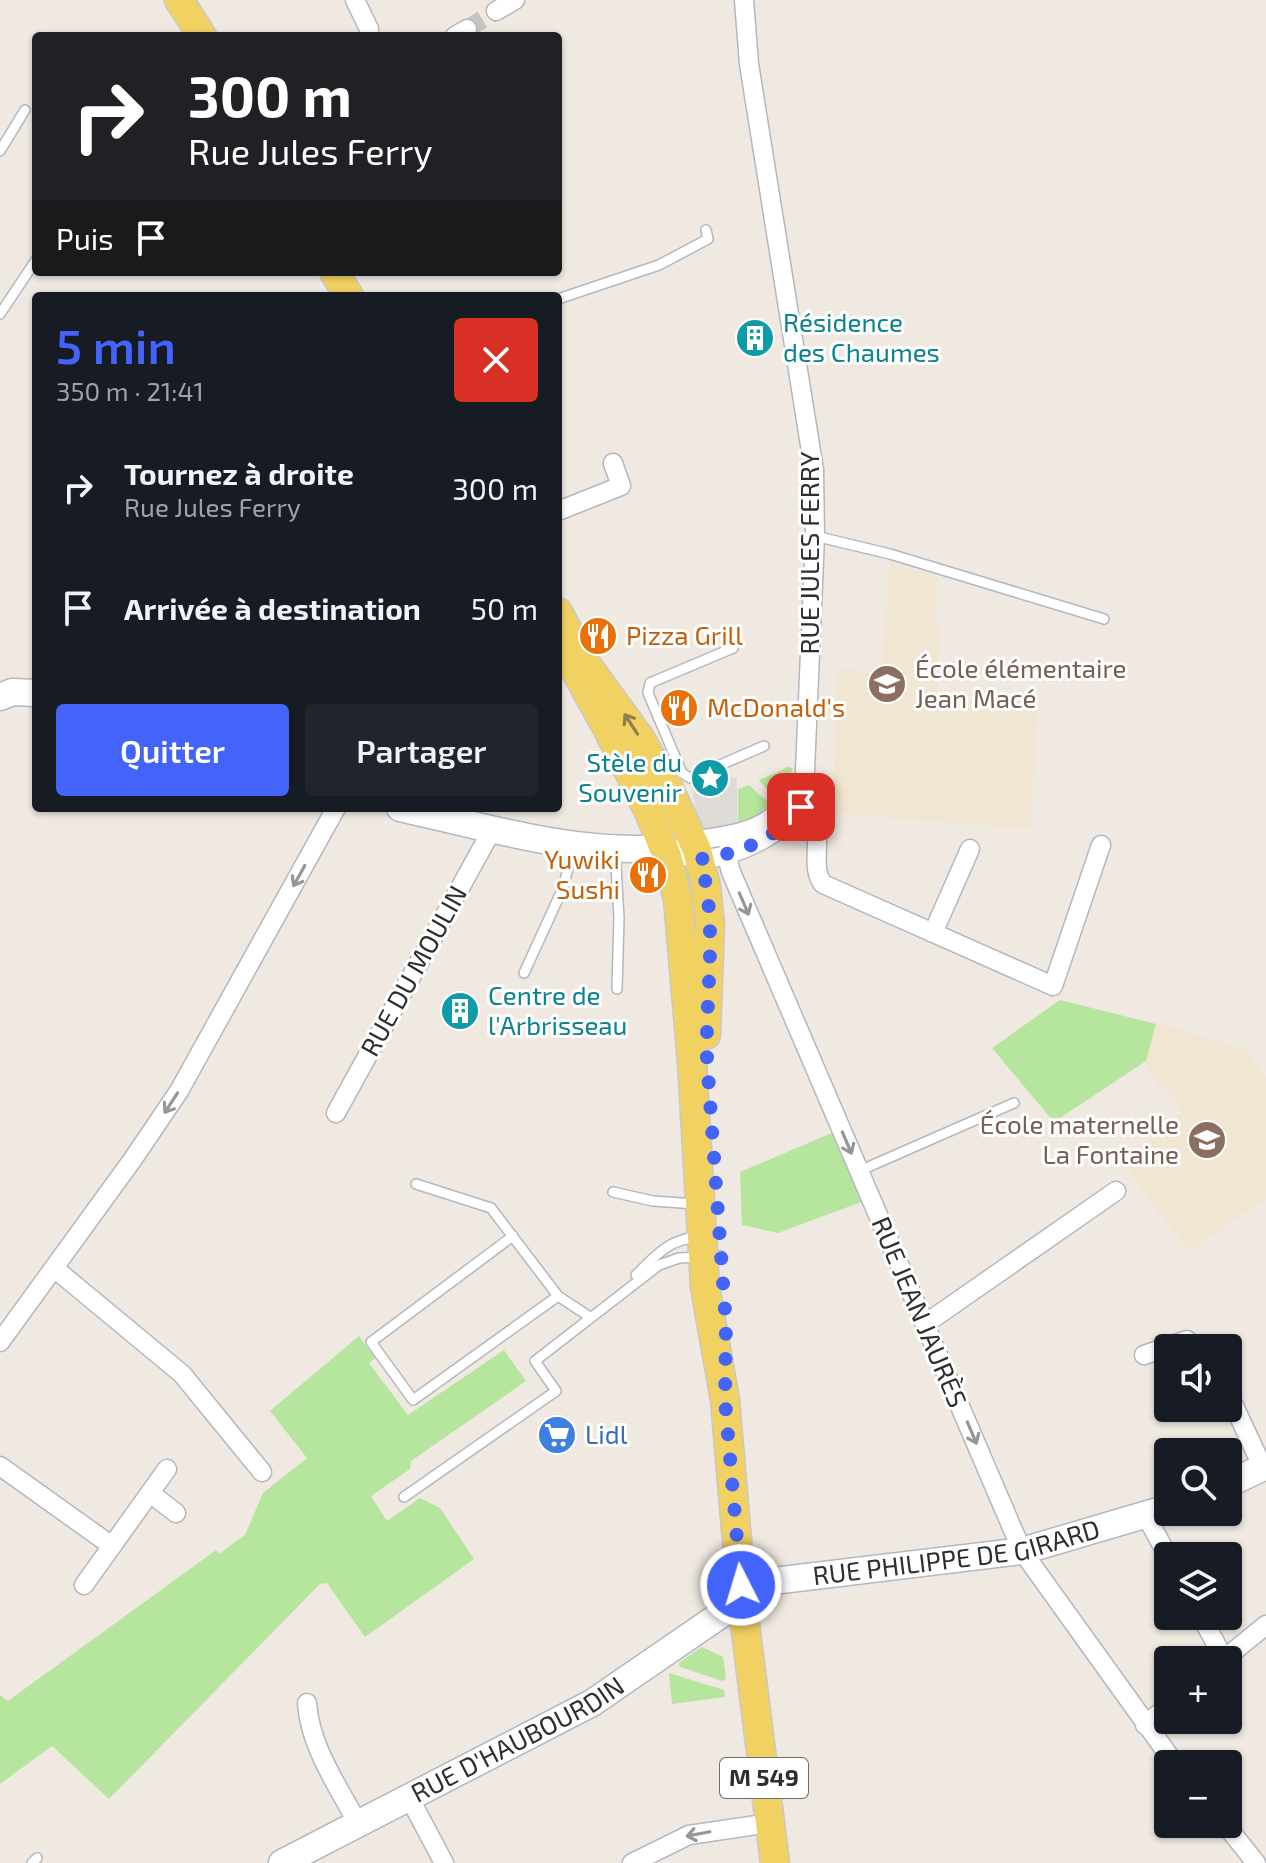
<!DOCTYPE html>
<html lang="fr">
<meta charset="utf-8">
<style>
body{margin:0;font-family:"Exo 2",sans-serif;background:#20242c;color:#f1f3f6;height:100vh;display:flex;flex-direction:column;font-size:30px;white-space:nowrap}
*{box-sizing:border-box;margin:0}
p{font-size:26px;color:#9ea1a6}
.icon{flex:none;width:44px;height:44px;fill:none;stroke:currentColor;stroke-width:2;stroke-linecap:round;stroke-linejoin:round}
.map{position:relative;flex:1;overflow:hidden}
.panel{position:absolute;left:32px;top:292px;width:530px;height:520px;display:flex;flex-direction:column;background:#171b24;border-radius:8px;box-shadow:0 2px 6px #0004}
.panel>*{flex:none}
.top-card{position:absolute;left:32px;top:32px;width:530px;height:244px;border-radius:8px;box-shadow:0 2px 6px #0004;background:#202124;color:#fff;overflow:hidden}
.buttons{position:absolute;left:1154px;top:1334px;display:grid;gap:16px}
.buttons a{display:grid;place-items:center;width:88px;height:88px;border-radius:8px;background:#171b24;box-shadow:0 2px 6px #0004;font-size:40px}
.pin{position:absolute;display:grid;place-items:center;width:68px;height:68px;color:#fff;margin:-34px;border-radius:16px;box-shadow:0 4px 12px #0006}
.me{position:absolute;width:88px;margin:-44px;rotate:355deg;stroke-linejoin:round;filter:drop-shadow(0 0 6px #0008)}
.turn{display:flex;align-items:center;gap:28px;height:168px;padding:0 24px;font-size:36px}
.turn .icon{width:104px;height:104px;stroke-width:2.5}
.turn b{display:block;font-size:56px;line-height:68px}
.then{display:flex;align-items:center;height:76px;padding:0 24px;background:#0003;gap:16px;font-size:30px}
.round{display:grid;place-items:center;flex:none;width:84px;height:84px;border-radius:8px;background:#20242c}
.summary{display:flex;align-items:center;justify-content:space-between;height:136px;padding:0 24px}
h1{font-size:48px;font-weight:600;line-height:60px;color:#4264fb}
.action{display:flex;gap:16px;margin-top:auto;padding:16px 24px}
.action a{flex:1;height:92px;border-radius:8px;background:#4264fb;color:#fff;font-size:32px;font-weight:600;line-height:92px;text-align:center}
.action a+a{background:#20242c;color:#f1f3f6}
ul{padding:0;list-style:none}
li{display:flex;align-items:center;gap:24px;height:120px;padding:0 24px}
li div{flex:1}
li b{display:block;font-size:30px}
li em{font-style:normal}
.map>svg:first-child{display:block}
.education{fill:#f0e6d1}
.green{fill:#b6e59e}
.plaza{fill:#dfdcd8}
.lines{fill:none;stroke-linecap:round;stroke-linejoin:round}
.street-tunnel{stroke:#c8c4bd;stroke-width:18;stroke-dasharray:18 9;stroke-linecap:butt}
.lane-casing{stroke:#b4b7c1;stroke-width:12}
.street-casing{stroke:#b4b7c1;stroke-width:21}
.secondary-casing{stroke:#b4b7c1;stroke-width:29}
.primary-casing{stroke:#c9c9c9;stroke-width:31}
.lane{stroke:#fff;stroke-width:9}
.street{stroke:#fff;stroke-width:18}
.secondary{stroke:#fff;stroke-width:26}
.primary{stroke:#f2d163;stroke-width:28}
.oneway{stroke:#908048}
.oneway2{stroke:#969696}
.route{stroke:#4264fb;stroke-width:14;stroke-dasharray:0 25.2}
.labels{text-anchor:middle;stroke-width:6;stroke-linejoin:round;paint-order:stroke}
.shield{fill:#fff;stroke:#6d6d6d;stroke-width:2}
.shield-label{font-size:24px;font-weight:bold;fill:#2e2e2e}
.culture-label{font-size:26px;fill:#0d838f;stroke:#fff;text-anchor:start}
.street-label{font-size:26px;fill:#2e2e2e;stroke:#fff}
.food-label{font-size:26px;fill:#c56008;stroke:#fff;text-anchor:start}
.education-label{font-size:26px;fill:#785e54;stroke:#fff;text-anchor:start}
.shop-label{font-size:26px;fill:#366cbe;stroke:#fff;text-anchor:start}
</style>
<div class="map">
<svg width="1266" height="1863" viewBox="0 0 1266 1863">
<rect width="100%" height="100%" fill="#efe9e1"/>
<!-- education -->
<g class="education">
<polygon points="890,563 937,576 934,627 940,628 937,696 1038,702 1030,829 832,813 838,669 881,672"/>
<polygon points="1156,1024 1177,1028 1248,1051 1266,1079 1266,1198 1191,1250 1159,1213 1121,1158 1174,1121 1182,1112 1168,1089 1159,1085 1145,1066"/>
</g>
<!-- green -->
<g class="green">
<polygon points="788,767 792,768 790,785 777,801 759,780"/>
<polygon points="749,785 768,802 769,806 744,823 738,824 738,789"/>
<polygon points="1060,1000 1156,1024 1146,1061 1054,1122 992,1048"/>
<polygon points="834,1132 864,1201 778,1233 742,1225 740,1172"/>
<polygon points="359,1336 375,1358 369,1363 408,1415 504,1350 526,1381 411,1461 410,1469 371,1496 387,1521 420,1498 440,1508 474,1559 365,1637 327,1583 320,1584 109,1799 52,1746 0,1784 0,1695 8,1701 216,1550 219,1554 245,1535 263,1493 307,1458 270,1411"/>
<polygon points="702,1647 723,1657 726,1679 722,1681 680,1667 679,1663"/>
<polygon points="669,1673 724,1690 725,1697 672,1704"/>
</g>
<!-- plaza -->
<polygon class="plaza" points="737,777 737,828 708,829 698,824 691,785 707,779"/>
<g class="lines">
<!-- street-tunnel -->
<polyline class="street-tunnel" points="467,29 496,11"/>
<!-- lane casing -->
<g class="lane-casing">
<g id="lane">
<polyline points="0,151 25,110"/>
<polyline points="558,299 659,265 708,239 706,230"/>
<polyline points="0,314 36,260"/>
<polyline points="815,536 890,554 1104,619"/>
<polyline points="733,648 650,683 648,693 682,773 690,778 764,746"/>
<polyline points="615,849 619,918 617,989"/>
<polyline points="524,973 563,888 573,849"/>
<polyline points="859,1171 1014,1103"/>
<polyline points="416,1184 491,1208 558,1296 590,1317"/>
<polyline points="613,1192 653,1201 696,1204"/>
<polyline points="513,1236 371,1342 413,1400 558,1296"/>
<path d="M636 1275C668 1243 673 1238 719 1234"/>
<polyline points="404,1497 556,1391 535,1361 659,1265 679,1258 721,1256"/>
<polyline points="32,1863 37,1858"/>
</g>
</g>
<!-- street casing -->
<g class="street-casing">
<g id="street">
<polyline points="355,0 369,29"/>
<polyline points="496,11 515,0"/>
<polyline points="455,36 467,29"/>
<polyline points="558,511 621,486 613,463"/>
<path d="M794 801C800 807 808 812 812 820 824 839 809 866 823 884L1053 986 1101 845"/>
<path d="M740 834C726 844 726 856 731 872L1022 1551 1175 1764"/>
<path d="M685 842C733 834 768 835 798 789"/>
<path d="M664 848C675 853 688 858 701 859 734 859 798 829 804 794L815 536 814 470 749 64 744 0"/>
<polyline points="933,933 970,849"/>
<polyline points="336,1113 493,828"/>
<polyline points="54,1268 182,1374 262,1472"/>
<polyline points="925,1324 1116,1191"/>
<polyline points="0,1342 133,1159 179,1091 336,808"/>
<polyline points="1144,1355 1187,1340 1195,1348"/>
<polyline points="1228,1393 1263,1468"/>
<polyline points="0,1466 112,1546"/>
<polyline points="150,1493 176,1513"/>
<polyline points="1146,1516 1168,1556"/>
<polyline points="84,1585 167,1469"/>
<polyline points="1201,1616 1224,1659"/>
<polyline points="1223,1660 1266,1625"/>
<path d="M307 1703C310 1747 338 1786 358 1824"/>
<polyline points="1145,1725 1168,1706"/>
<polyline points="409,1797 444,1863"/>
<polyline points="1225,1824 1256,1863"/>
<polyline points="632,1863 689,1835 770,1823"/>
</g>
</g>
<!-- secondary casing -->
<g class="secondary-casing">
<g id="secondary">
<polyline points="0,697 12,692 36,693"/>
<path d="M400 808C487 827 575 855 664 848"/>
<polyline points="1228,1484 1266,1466"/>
<path id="s1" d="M741 1585 1022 1551 1168 1508"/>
<path id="s2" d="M282 1863 592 1703 742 1600"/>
</g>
</g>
<!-- primary casing -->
<g class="primary-casing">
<g id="primary">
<polyline points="179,0 202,36"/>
<polyline points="334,272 349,296"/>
<polyline points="558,612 584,661 640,738 669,789 697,850 706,886 710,924 706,1035"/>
<polyline points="558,639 607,728 649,812 667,856 678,899 692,1062 705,1287 725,1400 742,1600 775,1863"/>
</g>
</g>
<!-- lane -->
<use href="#lane" class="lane"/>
<!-- street -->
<use href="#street" class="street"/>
<!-- secondary -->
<use href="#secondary" class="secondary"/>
<!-- primary -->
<use href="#primary" class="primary"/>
</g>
<!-- one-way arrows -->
<defs><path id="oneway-shaft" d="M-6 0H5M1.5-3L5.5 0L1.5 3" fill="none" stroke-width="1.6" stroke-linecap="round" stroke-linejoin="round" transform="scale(2)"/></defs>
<use class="oneway" href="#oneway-shaft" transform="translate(631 724) rotate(-123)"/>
<g class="oneway2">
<use href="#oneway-shaft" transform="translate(299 876) rotate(119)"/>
<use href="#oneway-shaft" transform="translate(744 904) rotate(67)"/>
<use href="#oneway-shaft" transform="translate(171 1103) rotate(123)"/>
<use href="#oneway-shaft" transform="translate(847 1143) rotate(67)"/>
<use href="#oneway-shaft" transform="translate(972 1433) rotate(67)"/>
<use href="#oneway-shaft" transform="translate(698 1834) rotate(169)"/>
</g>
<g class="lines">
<!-- route -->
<path class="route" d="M741 1585 725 1400 726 1325 707 1059C705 992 719 924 700 859 737 855 778 838 801 807"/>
</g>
<!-- icons -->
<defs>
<g id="building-disc" transform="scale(2)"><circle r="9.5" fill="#0f9aa8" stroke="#fff"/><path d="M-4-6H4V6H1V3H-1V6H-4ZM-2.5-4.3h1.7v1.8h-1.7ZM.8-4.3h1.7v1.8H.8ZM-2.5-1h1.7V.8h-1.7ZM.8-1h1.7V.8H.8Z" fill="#fff"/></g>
<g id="restaurant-disc" transform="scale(2)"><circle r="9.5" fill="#e8710a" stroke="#fff"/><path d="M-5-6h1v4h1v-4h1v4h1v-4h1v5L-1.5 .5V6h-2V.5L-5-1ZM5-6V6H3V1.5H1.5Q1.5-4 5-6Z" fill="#fff"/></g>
<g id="school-disc" transform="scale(2)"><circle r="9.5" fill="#8d6e63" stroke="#fff"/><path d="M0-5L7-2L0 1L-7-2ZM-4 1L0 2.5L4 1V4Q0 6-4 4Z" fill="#fff"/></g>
<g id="sight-disc" transform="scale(2)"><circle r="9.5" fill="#0f9aa8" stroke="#fff"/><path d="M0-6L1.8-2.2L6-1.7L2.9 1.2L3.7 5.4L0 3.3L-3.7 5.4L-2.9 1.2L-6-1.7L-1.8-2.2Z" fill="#fff"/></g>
<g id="supermarket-disc" transform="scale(2)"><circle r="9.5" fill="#3f7fe0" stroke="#fff"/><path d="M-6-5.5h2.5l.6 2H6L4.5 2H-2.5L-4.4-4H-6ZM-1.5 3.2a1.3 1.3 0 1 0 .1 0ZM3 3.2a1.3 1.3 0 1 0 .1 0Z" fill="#fff"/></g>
</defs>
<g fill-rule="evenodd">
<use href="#building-disc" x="755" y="338"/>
<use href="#restaurant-disc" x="598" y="636"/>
<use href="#school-disc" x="887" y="684"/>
<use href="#restaurant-disc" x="679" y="708"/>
<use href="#sight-disc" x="710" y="778"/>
<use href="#restaurant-disc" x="648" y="875"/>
<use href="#building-disc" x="460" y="1011"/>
<use href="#school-disc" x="1207" y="1140"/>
<use href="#supermarket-disc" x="557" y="1435"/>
</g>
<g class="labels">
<!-- shield labels -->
<rect class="shield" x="720" y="1758" width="88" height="40" rx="6"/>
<g class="shield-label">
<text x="764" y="1786">M 549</text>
</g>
<!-- culture labels -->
<g class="culture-label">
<text x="783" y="332">Résidence<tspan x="783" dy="30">des Chaumes</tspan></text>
<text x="682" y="772" text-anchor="end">Stèle du<tspan x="682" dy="30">Souvenir</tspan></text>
<text x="488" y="1005">Centre de<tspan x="488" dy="30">l'Arbrisseau</tspan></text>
</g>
<!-- street labels -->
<g class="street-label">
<text transform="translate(810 553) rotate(-90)" y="9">RUE JULES FERRY</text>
<text transform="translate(414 971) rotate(-61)" y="9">RUE DU MOULIN</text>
<text transform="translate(919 1312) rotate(67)" y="9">RUE JEAN JAURÈS</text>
<text dy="9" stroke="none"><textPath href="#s1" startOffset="218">RUE PHILIPPE DE GIRARD</textPath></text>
<text dy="9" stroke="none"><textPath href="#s2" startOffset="266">RUE D'HAUBOURDIN</textPath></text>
</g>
<!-- food labels -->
<g class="food-label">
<text x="626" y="645">Pizza Grill</text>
<text x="707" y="717">McDonald's</text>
<text x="620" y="869" text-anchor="end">Yuwiki<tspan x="620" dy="30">Sushi</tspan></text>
</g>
<!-- education labels -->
<g class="education-label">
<text x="915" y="678">École élémentaire<tspan x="915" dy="30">Jean Macé</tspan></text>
<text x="1179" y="1134" text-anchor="end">École maternelle<tspan x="1179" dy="30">La Fontaine</tspan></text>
</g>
<!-- shop labels -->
<g class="shop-label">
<text x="585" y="1444">Lidl</text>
</g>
</g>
</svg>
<div class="buttons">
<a><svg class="icon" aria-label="sound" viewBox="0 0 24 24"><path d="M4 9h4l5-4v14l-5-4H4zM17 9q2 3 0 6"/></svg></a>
<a><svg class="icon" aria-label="search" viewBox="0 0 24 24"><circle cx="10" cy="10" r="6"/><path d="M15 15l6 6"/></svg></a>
<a><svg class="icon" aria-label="layers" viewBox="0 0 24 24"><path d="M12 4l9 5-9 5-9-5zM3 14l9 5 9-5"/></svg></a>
<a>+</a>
<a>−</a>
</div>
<div class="pin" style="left:801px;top:807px;background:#d93025"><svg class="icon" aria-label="arrive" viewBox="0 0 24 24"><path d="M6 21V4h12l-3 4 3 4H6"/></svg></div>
<svg class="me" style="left:741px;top:1585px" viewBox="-20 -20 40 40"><circle r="17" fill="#4264fb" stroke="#fff" stroke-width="3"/><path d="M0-11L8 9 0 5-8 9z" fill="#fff"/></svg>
<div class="top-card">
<div class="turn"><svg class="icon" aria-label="right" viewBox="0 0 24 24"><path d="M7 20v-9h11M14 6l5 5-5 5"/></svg><div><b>300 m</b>Rue Jules Ferry</div></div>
<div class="then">Puis<svg class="icon" aria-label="arrive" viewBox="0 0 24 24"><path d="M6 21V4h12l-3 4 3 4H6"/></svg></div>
</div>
<section class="panel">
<div class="summary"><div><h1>5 min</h1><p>350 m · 21:41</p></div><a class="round" style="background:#d93025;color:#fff"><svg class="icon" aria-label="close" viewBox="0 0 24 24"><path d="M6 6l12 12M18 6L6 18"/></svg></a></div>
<ul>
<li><svg class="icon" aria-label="right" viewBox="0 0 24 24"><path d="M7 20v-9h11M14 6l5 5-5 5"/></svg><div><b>Tournez à droite</b><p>Rue Jules Ferry</p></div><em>300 m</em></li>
<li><svg class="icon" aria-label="arrive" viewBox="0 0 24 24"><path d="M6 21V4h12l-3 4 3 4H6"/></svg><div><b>Arrivée à destination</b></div><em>50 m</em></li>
</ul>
<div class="action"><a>Quitter</a><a>Partager</a></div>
</section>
</div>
